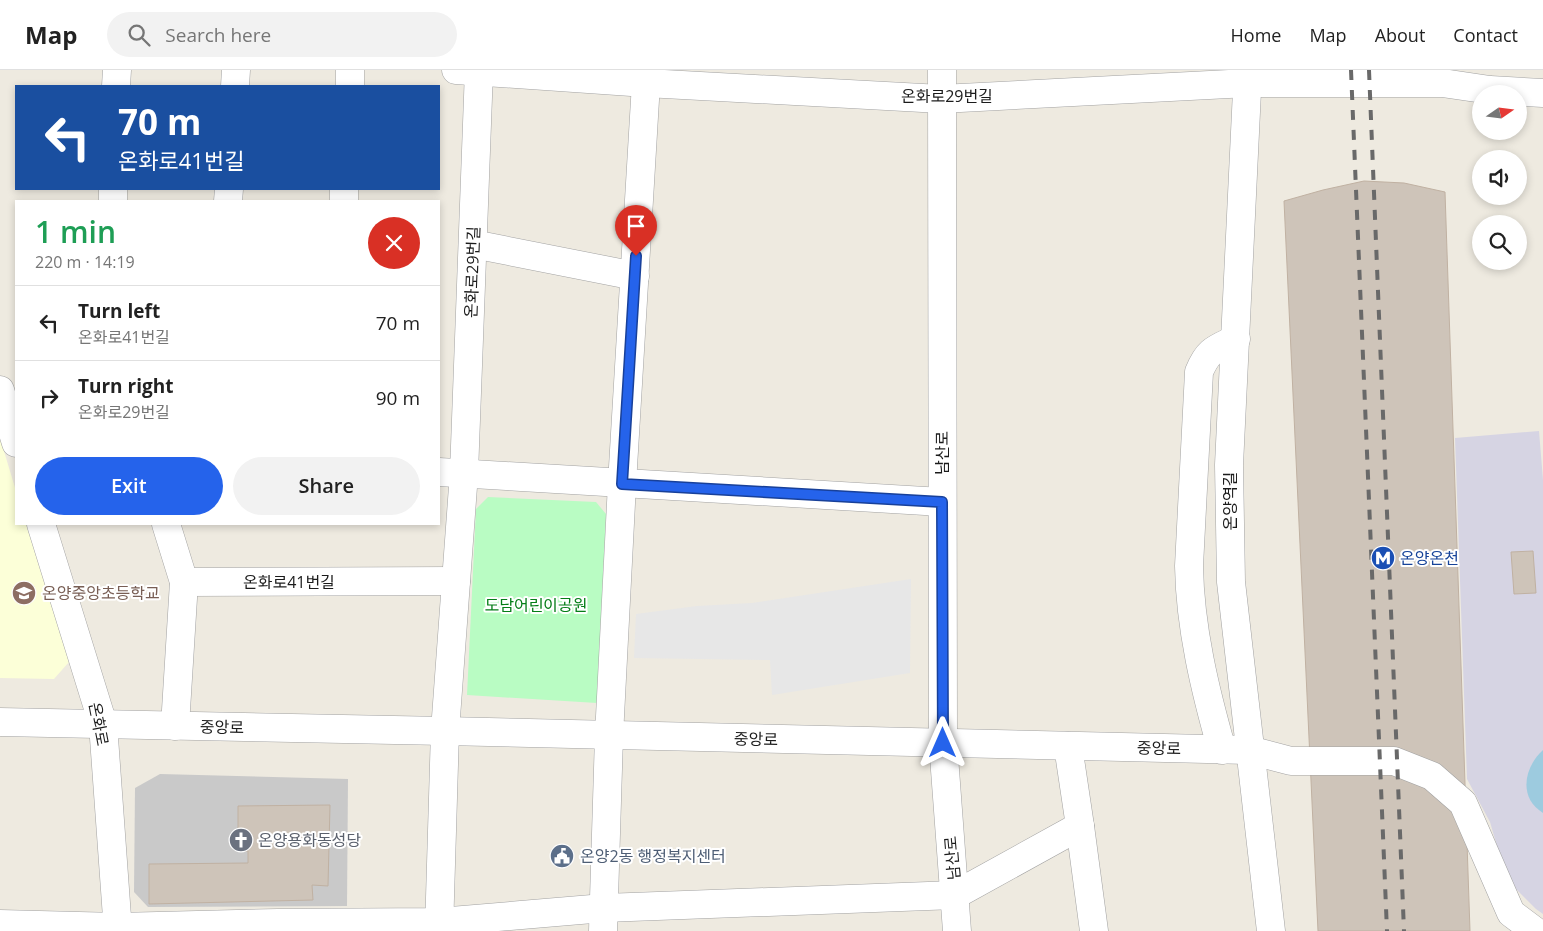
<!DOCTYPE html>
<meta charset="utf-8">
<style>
body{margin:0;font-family:"Open Sans","Noto Sans KR",sans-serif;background:#f2f2f2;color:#222;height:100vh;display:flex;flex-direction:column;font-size:19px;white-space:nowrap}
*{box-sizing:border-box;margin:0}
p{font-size:16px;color:#767676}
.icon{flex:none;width:28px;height:28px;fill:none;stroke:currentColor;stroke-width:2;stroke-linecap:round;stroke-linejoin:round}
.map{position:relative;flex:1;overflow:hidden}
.panel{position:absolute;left:15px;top:130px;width:425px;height:325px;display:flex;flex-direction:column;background:#fff;border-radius:0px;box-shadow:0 2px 8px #0003}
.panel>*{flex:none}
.banner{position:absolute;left:15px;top:15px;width:425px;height:105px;border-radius:0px;box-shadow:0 2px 8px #0003;background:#1a4fa0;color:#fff;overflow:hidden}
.needle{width:32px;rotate:76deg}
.controls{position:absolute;left:1472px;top:15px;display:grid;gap:10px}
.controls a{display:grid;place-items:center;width:55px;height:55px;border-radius:50%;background:#fff;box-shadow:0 2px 8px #0003;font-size:25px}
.pin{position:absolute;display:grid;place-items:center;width:42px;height:42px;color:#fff;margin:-51px -21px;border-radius:50% 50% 50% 0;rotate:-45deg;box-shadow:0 0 5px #0007}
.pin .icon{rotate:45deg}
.me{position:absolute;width:55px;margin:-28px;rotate:0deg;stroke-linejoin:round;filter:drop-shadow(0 0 4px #0008)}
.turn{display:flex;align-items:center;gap:18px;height:105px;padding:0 20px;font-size:22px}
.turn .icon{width:65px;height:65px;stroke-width:2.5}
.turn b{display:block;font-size:35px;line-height:42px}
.round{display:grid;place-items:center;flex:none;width:52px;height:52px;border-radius:26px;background:#f2f2f2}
.head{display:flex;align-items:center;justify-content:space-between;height:85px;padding:0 20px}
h1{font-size:30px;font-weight:600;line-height:38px;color:#1e9e55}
.cta{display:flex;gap:10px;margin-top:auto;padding:10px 20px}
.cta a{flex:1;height:58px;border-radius:30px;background:#2563eb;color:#fff;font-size:20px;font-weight:600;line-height:58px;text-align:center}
.cta a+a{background:#f2f2f2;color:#222}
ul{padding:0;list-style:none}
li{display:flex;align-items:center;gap:15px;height:75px;padding:0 20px;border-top:1px solid #e0e0e0}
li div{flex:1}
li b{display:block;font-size:19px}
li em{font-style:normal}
header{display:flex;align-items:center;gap:30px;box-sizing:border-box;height:70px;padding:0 25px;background:#fff;border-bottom:1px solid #e0e0e0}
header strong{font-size:24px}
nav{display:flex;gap:28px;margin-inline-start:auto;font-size:18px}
.search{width:350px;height:45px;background:#f2f2f2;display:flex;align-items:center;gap:12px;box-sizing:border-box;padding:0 18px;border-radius:28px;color:#767676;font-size:19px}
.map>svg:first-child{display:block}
.education{fill:#fcffd8}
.religious{fill:#c9c9c9}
.park{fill:#b9fcc3}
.parking{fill:#e7e7e7}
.plaza{fill:#d6d4e3}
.water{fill:#9dcbdf}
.building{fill:#cec4b9;stroke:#c0b1a2}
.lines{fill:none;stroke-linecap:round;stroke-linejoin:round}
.minor-casing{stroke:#a2a2a2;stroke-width:29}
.minor{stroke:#fff;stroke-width:28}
.rail{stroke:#696969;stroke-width:4;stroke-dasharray:10 10;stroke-linecap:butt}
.route-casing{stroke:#184099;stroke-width:12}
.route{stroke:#2563eb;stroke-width:9}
.labels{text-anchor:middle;stroke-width:4;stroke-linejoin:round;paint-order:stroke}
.street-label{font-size:16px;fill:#1b1b1b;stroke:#fff}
.transit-label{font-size:16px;fill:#164399;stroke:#fff;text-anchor:start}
.education-label{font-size:16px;fill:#785e54;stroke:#fff;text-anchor:start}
.park-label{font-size:16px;fill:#057e18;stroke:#fff}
.worship-label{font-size:16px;fill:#5b616d;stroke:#fff;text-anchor:start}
.service-label{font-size:16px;fill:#4e5e75;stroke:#fff;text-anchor:start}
</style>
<header>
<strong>Map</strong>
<div class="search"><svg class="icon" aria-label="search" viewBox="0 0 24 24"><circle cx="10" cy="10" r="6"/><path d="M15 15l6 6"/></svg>Search here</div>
<nav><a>Home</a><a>Map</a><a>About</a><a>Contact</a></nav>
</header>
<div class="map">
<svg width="1543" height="861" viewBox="0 0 1543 861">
<rect width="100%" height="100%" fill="#eeeae0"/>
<!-- education -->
<polygon class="education" points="0,368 16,421 16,454 26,454 69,592 54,609 0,608"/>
<!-- religious -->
<polygon class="religious" points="160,704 348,709 347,836 148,837 134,822 135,718"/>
<!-- park -->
<polygon class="park" points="488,427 596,432 606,444 597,633 467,625 476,439"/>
<!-- parking -->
<polygon class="parking" points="911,509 910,603 772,625 770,590 634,588 636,544 697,536 752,533"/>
<!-- plaza -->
<polygon class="plaza" points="1539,361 1543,410 1543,844 1536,839 1515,818 1499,783 1490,752 1467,709 1455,368"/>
<!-- water -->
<path class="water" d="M1543 680V743C1518 728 1524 697 1543 680Z"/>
<!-- building -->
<g class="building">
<polygon points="1364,111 1404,113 1445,122 1470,861 1318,861 1284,131 1323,120"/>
<polygon points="1533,481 1536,523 1514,524 1511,482"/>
<polygon points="330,735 328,816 312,815 313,830 149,834 149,794 248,793 248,781 238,781 238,736"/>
</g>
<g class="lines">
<!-- minor casing -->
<g class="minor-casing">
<g id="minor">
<polyline points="456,0 646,13 941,29 1248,13 1442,13 1490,20 1543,23"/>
<polyline points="942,0 943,673 957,861"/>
<polyline points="1248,0 1229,395 1231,512 1271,861"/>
<polyline points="116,16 117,0"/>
<polyline points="235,16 236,0"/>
<polyline points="350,16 350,0"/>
<polyline points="113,131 113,119"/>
<polyline points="228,131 229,119"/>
<polyline points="344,131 344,119"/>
<polyline points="473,174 635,206"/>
<polyline points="0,320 16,373"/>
<polyline points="439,402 942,432"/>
<polyline points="41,454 103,654 118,861"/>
<polyline points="166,454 184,512 175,656"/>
<polyline points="184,512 456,511"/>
<polyline points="0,652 445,661 1249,680 1291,691 1394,691 1432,706 1463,733 1511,843 1535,861"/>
<polyline points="1068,676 1080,756 1094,861"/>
<path d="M1222 680C1205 620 1190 558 1189 496L1199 302C1208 280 1215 279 1236 269"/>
<polyline points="0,854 118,857 278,853 439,852 604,838 955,825 1080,756"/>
<polyline points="439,861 445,661 464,403 479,0"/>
<polyline points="603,861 609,666 622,414 646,13"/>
</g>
</g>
<!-- minor -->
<use href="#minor" class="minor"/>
<!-- rail -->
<g class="rail">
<polyline points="1351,0 1387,861"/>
<polyline points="1369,0 1404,861"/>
</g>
</g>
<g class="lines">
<!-- route casing -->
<g class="route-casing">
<polyline id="route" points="636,186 622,414 942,432 943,673"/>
</g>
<!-- route -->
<use href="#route" class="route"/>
</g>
<!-- icons -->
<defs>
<g id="metro-disc" transform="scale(1.25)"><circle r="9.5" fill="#1a4fb4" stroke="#fff"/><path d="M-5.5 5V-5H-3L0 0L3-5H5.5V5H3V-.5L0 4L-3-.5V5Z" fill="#fff"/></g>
<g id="school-disc" transform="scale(1.25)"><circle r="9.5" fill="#8d6e63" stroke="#fff"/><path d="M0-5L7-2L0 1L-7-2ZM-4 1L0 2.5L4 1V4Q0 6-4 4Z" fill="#fff"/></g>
<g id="church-disc" transform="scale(1.25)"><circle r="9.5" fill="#6b7280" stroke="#fff"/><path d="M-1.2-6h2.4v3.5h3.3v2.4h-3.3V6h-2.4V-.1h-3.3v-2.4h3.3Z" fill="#fff"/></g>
<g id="civic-disc" transform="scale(1.25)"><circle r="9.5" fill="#5c6f8a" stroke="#fff"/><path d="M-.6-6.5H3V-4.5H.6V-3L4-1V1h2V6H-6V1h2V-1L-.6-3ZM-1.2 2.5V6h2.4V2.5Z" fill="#fff"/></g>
</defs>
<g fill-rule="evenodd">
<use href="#metro-disc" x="1383" y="488"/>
<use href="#school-disc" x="24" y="523"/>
<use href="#church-disc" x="241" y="770"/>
<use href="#civic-disc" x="562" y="786"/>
</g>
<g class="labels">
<!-- street labels -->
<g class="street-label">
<text x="947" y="32">온화로29번길</text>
<text transform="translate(472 202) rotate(-88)" y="6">온화로29번길</text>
<text transform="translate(942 383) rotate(-90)" y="6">남산로</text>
<text transform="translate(1230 431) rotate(-90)" y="6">온양역길</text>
<text x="289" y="518">온화로41번길</text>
<text transform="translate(99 654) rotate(79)" y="6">온화로</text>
<text transform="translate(222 657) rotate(1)" y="6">중앙로</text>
<text transform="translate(756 669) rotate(1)" y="6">중앙로</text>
<text transform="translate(1159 678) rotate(1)" y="6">중앙로</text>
<text transform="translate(952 788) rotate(-95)" y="6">남산로</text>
</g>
<!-- transit labels -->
<g class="transit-label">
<text x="1400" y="494">온양온천</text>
</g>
<!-- education labels -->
<g class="education-label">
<text x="42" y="529">온양중앙초등학교</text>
</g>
<!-- park labels -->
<g class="park-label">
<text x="536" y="541">도담어린이공원</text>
</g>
<!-- worship labels -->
<g class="worship-label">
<text x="258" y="776">온양용화동성당</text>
</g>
<!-- service labels -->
<g class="service-label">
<text x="580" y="792">온양2동 행정복지센터</text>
</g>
</g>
</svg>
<div class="controls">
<a><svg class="needle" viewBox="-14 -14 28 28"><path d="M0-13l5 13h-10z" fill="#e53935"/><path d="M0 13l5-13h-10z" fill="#767676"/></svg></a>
<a><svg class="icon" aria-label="sound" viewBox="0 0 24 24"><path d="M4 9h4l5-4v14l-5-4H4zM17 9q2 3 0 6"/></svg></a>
<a><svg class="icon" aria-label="search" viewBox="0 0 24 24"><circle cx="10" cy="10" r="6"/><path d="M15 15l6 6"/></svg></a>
</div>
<div class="pin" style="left:636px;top:186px;background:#d93025"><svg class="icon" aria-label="arrive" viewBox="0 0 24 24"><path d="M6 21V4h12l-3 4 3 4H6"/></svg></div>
<svg class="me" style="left:943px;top:673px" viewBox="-20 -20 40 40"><path d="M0-17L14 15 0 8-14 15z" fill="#2563eb" stroke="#fff" stroke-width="4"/></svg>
<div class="banner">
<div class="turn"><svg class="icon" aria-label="left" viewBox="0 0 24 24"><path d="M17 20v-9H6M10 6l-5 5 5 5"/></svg><div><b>70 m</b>온화로41번길</div></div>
</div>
<section class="panel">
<div class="head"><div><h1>1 min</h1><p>220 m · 14:19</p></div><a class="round" style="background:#d93025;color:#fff"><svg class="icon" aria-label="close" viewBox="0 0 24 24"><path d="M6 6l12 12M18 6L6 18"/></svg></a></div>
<ul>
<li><svg class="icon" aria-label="left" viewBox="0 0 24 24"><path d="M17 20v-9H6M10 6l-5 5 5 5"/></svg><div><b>Turn left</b><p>온화로41번길</p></div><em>70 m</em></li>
<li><svg class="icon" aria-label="right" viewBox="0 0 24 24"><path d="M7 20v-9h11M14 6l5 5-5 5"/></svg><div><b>Turn right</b><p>온화로29번길</p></div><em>90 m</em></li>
</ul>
<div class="cta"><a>Exit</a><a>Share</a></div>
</section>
</div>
